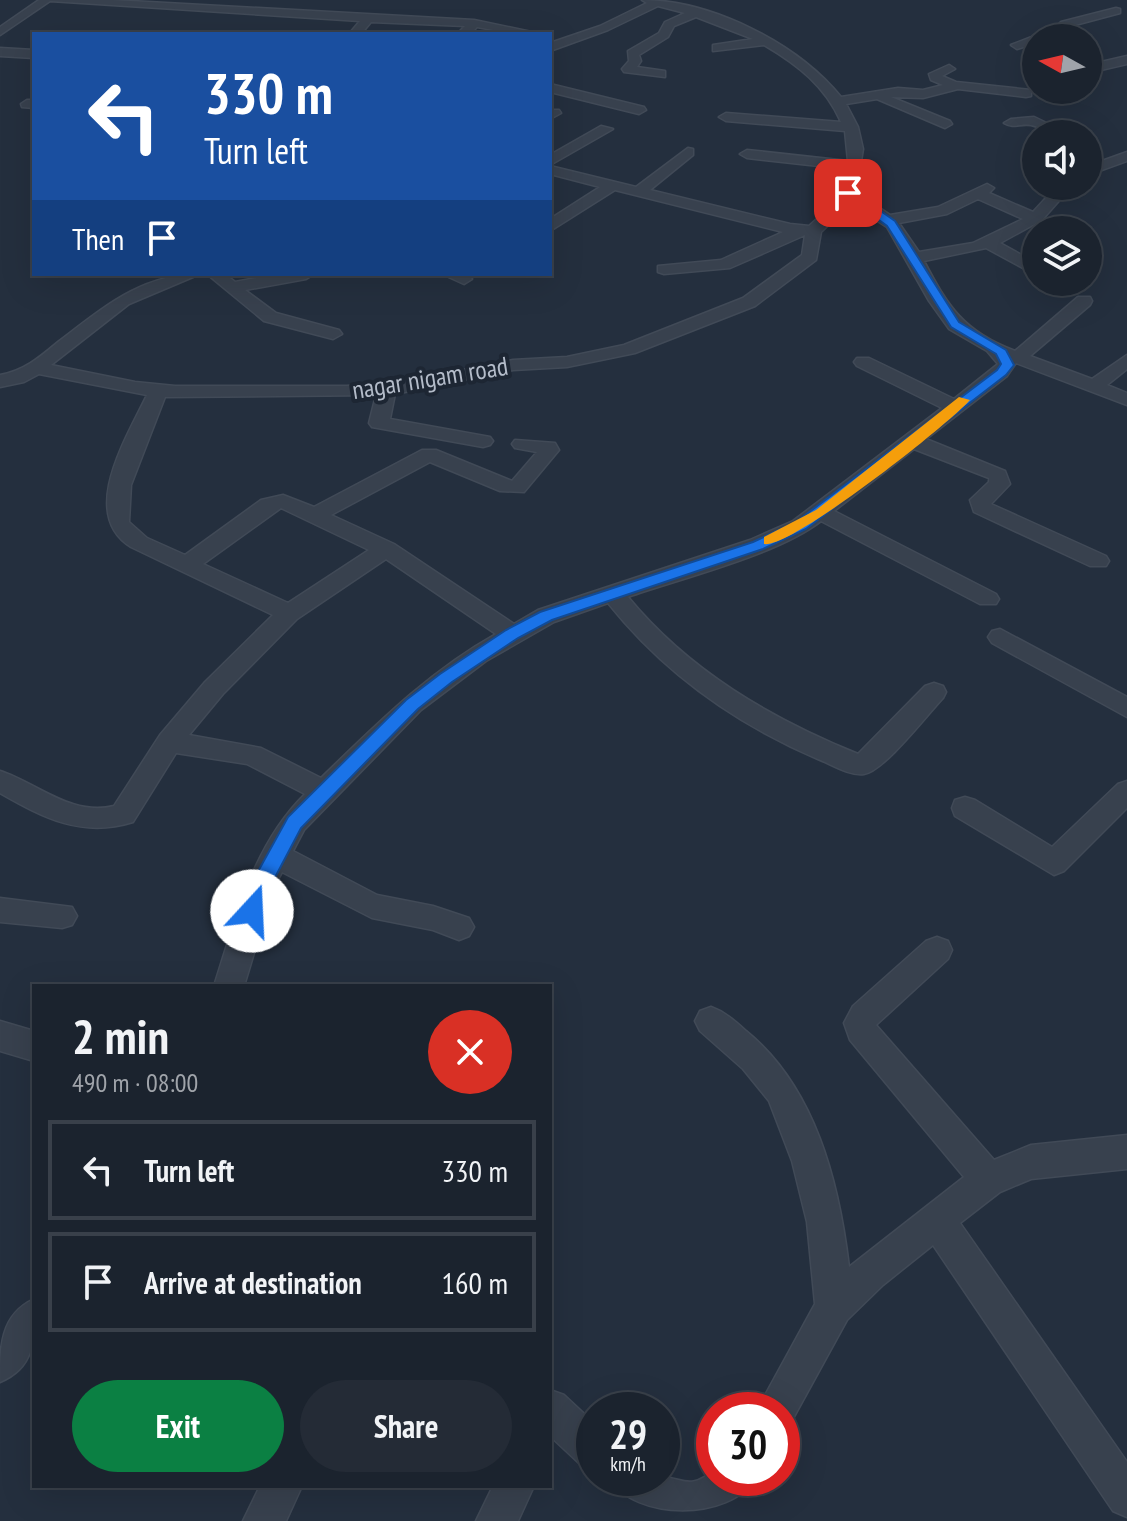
<!DOCTYPE html>
<meta charset="utf-8">
<style>
body{margin:0;font-family:"PT Sans Narrow",sans-serif;background:#242b36;color:#f1f3f6;height:100vh;display:flex;flex-direction:column;font-size:30px;white-space:nowrap}
*{box-sizing:border-box;margin:0}
p{font-size:26px;color:#a0a4aa}
.icon{flex:none;width:44px;height:44px;fill:none;stroke:currentColor;stroke-width:2;stroke-linecap:round;stroke-linejoin:round}
.map{position:relative;flex:1;overflow:hidden}
.panel{position:absolute;left:32px;top:984px;width:520px;height:504px;display:flex;flex-direction:column;background:#1b232e;border-radius:0px;box-shadow:0 8px 32px #0002,0 0 0 2px #39404a}
.panel>*{flex:none}
.banner{position:absolute;left:32px;top:32px;width:520px;height:244px;border-radius:0px;box-shadow:0 8px 32px #0002,0 0 0 2px #39404a;background:#1a4fa0;color:#fff;overflow:hidden}
.needle{width:52px;rotate:278deg}
.fabs{position:absolute;left:1022px;top:24px;display:grid;gap:16px}
.fabs a{display:grid;place-items:center;width:80px;height:80px;border-radius:50%;background:#1b232e;box-shadow:0 8px 32px #0002,0 0 0 2px #39404a;font-size:40px}
.speed{position:absolute;left:576px;top:1392px;display:flex;gap:16px;font-size:40px;font-weight:700;text-align:center}
.speed>*{display:grid;place-content:center;width:104px;height:104px;border-radius:50%;background:#1b232e;box-shadow:0 8px 32px #0002,0 0 0 2px #39404a;line-height:1}
.speed small{font-size:20px;font-weight:400}
.speed .limit{border:12px solid #d22;background:#fff;color:#111}
.pin{position:absolute;display:grid;place-items:center;width:68px;height:68px;color:#fff;margin:-34px;border-radius:16px;box-shadow:0 4px 12px #0006}
.me{position:absolute;width:88px;margin:-44px;rotate:20deg;stroke-linejoin:round;filter:drop-shadow(0 0 6px #0008)}
.turn{display:flex;align-items:center;gap:28px;height:168px;padding:0 40px;font-size:36px}
.turn .icon{width:104px;height:104px;stroke-width:2.5}
.turn b{display:block;font-size:56px;line-height:68px}
.then{display:flex;align-items:center;height:76px;padding:0 40px;background:#0003;gap:16px;font-size:30px}
.round{display:grid;place-items:center;flex:none;width:84px;height:84px;border-radius:42px;background:#242b36}
.summary{display:flex;align-items:center;justify-content:space-between;height:136px;padding:0 40px}
h1{font-size:48px;font-weight:700;line-height:60px}
.primary-button{display:flex;gap:16px;margin-top:auto;padding:16px 40px}
.primary-button a{flex:1;height:92px;border-radius:48px;background:#0b8043;color:#fff;font-size:32px;font-weight:700;line-height:92px;text-align:center}
.primary-button a+a{background:#242b36;color:#f1f3f6}
ul{padding:0;list-style:none}
li{display:flex;align-items:center;gap:24px;height:100px;margin:0 16px 12px;padding:0 24px;border:4px solid #39404a;border-radius:0px}
li div{flex:1}
li b{display:block;font-size:30px}
li em{font-style:normal}
.map>svg:first-child{display:block}
.lines{fill:none;stroke-linecap:round;stroke-linejoin:round}
.street-casing{stroke:#414a57;stroke-width:3}
.street{fill:#38414e;fill-rule:evenodd}
.route{fill:#1a73e8;stroke:#114b97;stroke-width:2}
.slow{fill:#f59e0b}
.labels{text-anchor:middle;stroke-width:8;stroke-linejoin:round;paint-order:stroke}
.far-street-label{font-size:26px;fill:#b4bcc9;stroke:#1d2633}
</style>
<div class="map">
<svg width="1127" height="1521" viewBox="0 0 1127 1521">
<rect width="100%" height="100%" fill="#242f3e"/>
<g class="lines">
<!-- street casing -->
<g class="street-casing">
<g id="street">
<polygon points="39,0 112,0 474,20 541,34 516,34 477,27 470,34 457,34 465,26 371,22 361,34 349,34 360,21 50,1 0,35 0,27"/>
<path d="M642 0C711 0 797 43 841 97L898 88 923 90 943 85 931 80 929 74 949 65 955 69 942 76 956 82 1031 90V96L1026 97 958 89 923 98 891 97 950 121 952 124 945 128 877 99 846 104 858 127 863 149 856 192 890 215 938 207 987 184 994 188 989 193 1033 212 1057 186H1072L1042 220 1000 243 1036 263V275L986 248 924 261C948 307 964 332 1015 351L1078 297H1090L1092 301 1090 305 1030 356 1092 379 1127 355V369L1107 385 1127 393V405L1016 363 1007 376 926 439 1005 471 1010 484 991 504 1106 556 1109 561 1106 566H1090L974 512 970 500 989 482V478L914 449 834 511 996 594 999 599 996 604H980L821 521C777 555 682 578 628 597 689 671 770 718 858 754L925 686 934 683 943 686 946 692 943 698C927 715 884 771 864 774 849 776 831 764 818 759 736 724 664 673 608 603L554 622 486 661 421 710 304 830 293 851 377 895 433 906 469 918 474 927 469 936 459 940 433 930 372 918 282 872 274 887 244 986H214C236 918 253 845 305 794L247 764 176 753 133 822C82 838 44 818 0 793V771C37 783 72 817 114 806L160 735 205 682 273 615 131 547C78 514 127 437 147 395L39 374 24 382 0 387V375C24 371 40 357 58 342 103 308 141 274 200 274L129 304 51 365 135 382 175 386H347L408 381 513 360 567 357 624 345 743 298 802 255 805 235 730 268 664 274 658 272V266L721 260 783 232 615 190 550 231V219L600 187 550 174V166L636 187 688 148 693 149V155L650 190 790 224 809 226 842 196 846 169 747 158 740 154 747 150 848 161 845 131 726 121 719 117 726 113 841 122C825 86 798 65 764 45L713 51V45L753 39 696 17 674 26 668 37 639 55 641 61 637 67 665 71V77L624 72 622 69 629 61 628 51 659 33 665 22 685 13 658 6 608 30 550 51V43L600 26 647 3ZM978 199 1023 219 973 243 919 252 899 223 947 214ZM851 204 887 227 929 301 949 329 987 351 998 364 954 399 869 358H857L854 362 857 366 942 408 793 521 750 540 538 610 514 624 394 544 331 515 430 462 500 491 524 492 559 450 555 443 515 440 512 444 515 448 537 452 512 481 436 450H422L314 507 283 495 261 500 185 555 147 538 129 522 131 485 165 397 376 395 369 423 372 427 483 447 490 445 493 441 490 437 390 419 395 394 513 370 567 367 635 353 755 306 816 260 821 232ZM281 508 369 550 288 603 203 564ZM386 559 496 634C428 672 376 725 321 778L261 748 189 735 223 694 297 619Z"/>
<polygon points="1116,8 1120,9 1120,13 1075,25 1082,30 1082,34 1036,38 1036,43 1017,49 1011,45 1037,35 1067,30 1059,24 1061,22"/>
<polygon points="0,48 34,50 34,58 0,56"/>
<polygon points="1127,56 1127,64 1088,73 1088,65"/>
<polygon points="550,84 644,107 646,110 639,114 550,92"/>
<polygon points="27,100 34,100 34,108 22,107 21,104"/>
<polygon points="550,110 559,110 561,113 550,119"/>
<path d="M1034 117 1063 131 1065 134C1048 134 1045 128 1031 125 1020 123 1014 129 1004 123L1011 119Z"/>
<polygon points="601,126 613,129 550,165 550,155"/>
<polygon points="1127,152 1127,161 1088,175 1088,166"/>
<polygon points="207,274 225,274 235,282 278,274 314,274 306,279 245,290 276,313 339,330 342,334 333,339 264,321"/>
<polygon points="442,274 466,274 472,279 464,284"/>
<polygon points="1000,629 1127,697 1127,717 992,643 988,637 992,631"/>
<polygon points="1127,781 1127,808 1064,871 1054,875 955,816 952,808 955,800 965,797 975,800 1052,847 1118,784"/>
<polygon points="0,898 72,907 77,916 72,925 62,928 0,922"/>
<path d="M937 937 948 941 952 950 948 959 876 1025 994 1160 1031 1145 1127 1135V1169L1031 1179 1000 1192 960 1223 1127 1462V1517L1113 1511 933 1245 883 1285 847 1320 790 1424 782 1427V1410H757L815 1304 807 1222 792 1161 769 1101 743 1069 700 1031 695 1021 700 1011 711 1007C725 1012 735 1021 746 1031 815 1087 839 1182 849 1267L964 1177 850 1040 844 1023 853 1006 926 941Z"/>
<polygon points="0,1021 34,1031 34,1061 0,1051"/>
<path d="M34 1299C34 1335 38 1366 0 1382 0 1347 0 1315 34 1299Z"/>
<polygon points="550,1390 564,1395 594,1423 594,1470 580,1464 550,1436"/>
<path d="M714 1470V1478H755C731 1521 634 1521 610 1478 627 1478 646 1477 662 1477 683 1478 690 1491 714 1470Z"/>
<polygon points="260,1486 302,1486 286,1521 243,1521"/>
<polygon points="493,1486 534,1486 518,1521 476,1521"/>
</g>
</g>
<!-- street -->
<use href="#street" class="street"/>
</g>
<!-- route -->
<polygon class="route" points="845,191 852,191 895,221 959,322 1006,350 1014,365 1006,375 806,529 763,549 552,620 518,638 452,682 418,709 301,828 270,887 259,917 252,920 245,917 242,911 250,886 288,817 406,700 440,674 506,630 540,612 753,542 796,522 997,370 1001,364 996,354 951,327 887,226 845,195"/>
<!-- slow -->
<path class="slow" d="M959 397 970 400C948 425 791 549 764 544V537L816 510Z"/>
<g class="labels">
<!-- far-street labels -->
<g class="far-street-label">
<text transform="translate(430 378) rotate(-9)" y="9">nagar nigam road</text>
</g>
</g>
</svg>
<div class="fabs">
<a><svg class="needle" viewBox="-14 -14 28 28"><path d="M0-13l5 13h-10z" fill="#e53935"/><path d="M0 13l5-13h-10z" fill="#a0a4aa"/></svg></a>
<a><svg class="icon" aria-label="sound" viewBox="0 0 24 24"><path d="M4 9h4l5-4v14l-5-4H4zM17 9q2 3 0 6"/></svg></a>
<a><svg class="icon" aria-label="layers" viewBox="0 0 24 24"><path d="M12 4l9 5-9 5-9-5zM3 14l9 5 9-5"/></svg></a>
</div>
<div class="speed"><div>29<small>km/h</small></div><div class="limit">30</div></div>
<div class="pin" style="left:848px;top:193px;background:#d93025"><svg class="icon" aria-label="arrive" viewBox="0 0 24 24"><path d="M6 21V4h12l-3 4 3 4H6"/></svg></div>
<svg class="me" style="left:252px;top:911px" viewBox="-20 -20 40 40"><circle r="19" fill="#fff"/><path d="M0-13L10 11 0 6-10 11z" fill="#1a73e8"/></svg>
<div class="banner">
<div class="turn"><svg class="icon" aria-label="left" viewBox="0 0 24 24"><path d="M17 20v-9H6M10 6l-5 5 5 5"/></svg><div><b>330 m</b>Turn left</div></div>
<div class="then">Then<svg class="icon" aria-label="arrive" viewBox="0 0 24 24"><path d="M6 21V4h12l-3 4 3 4H6"/></svg></div>
</div>
<section class="panel">
<div class="summary"><div><h1>2 min</h1><p>490 m · 08:00</p></div><a class="round" style="background:#d93025;color:#fff"><svg class="icon" aria-label="close" viewBox="0 0 24 24"><path d="M6 6l12 12M18 6L6 18"/></svg></a></div>
<ul>
<li><svg class="icon" aria-label="left" viewBox="0 0 24 24"><path d="M17 20v-9H6M10 6l-5 5 5 5"/></svg><div><b>Turn left</b></div><em>330 m</em></li>
<li><svg class="icon" aria-label="arrive" viewBox="0 0 24 24"><path d="M6 21V4h12l-3 4 3 4H6"/></svg><div><b>Arrive at destination</b></div><em>160 m</em></li>
</ul>
<div class="primary-button"><a>Exit</a><a>Share</a></div>
</section>
</div>
